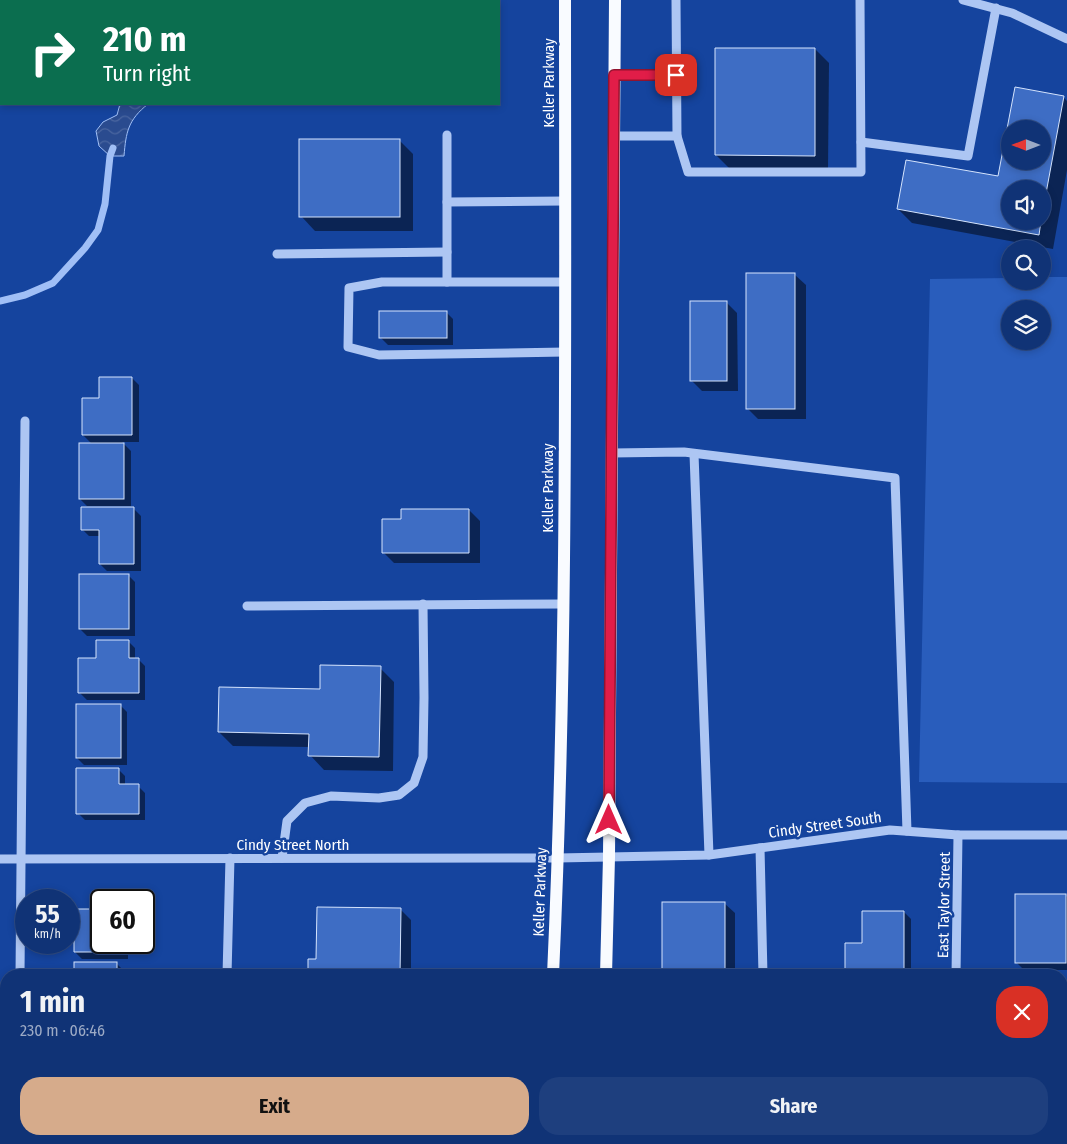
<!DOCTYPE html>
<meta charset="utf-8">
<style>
body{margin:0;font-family:"Fira Sans Condensed",sans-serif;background:#1e3f7e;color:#f1f3f6;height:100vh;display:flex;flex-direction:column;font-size:19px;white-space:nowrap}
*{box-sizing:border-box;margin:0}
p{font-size:16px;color:#9caac5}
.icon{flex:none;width:28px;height:28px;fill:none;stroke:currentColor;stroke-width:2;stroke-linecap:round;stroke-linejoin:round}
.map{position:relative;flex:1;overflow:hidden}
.panel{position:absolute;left:0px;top:969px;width:1068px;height:176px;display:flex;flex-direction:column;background:#103376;border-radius:20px 20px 0 0;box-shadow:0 2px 8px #0003,0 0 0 1px #304e88}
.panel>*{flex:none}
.hud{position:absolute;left:0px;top:0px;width:500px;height:105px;box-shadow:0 2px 8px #0003,0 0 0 1px #304e88;background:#0b6e4f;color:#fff;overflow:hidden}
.needle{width:32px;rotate:270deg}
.buttons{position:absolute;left:1001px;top:120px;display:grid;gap:10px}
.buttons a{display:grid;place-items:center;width:50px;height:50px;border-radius:50%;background:#103376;box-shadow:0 2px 8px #0003,0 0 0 1px #304e88;font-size:25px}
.speed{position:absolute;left:15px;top:889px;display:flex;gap:10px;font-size:25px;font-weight:700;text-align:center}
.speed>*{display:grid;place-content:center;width:65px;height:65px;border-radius:50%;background:#103376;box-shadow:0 2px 8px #0003,0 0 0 1px #304e88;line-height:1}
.speed small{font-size:12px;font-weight:400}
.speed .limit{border:2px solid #111;border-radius:8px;background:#fff;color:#111}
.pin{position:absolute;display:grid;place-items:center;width:42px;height:42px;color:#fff;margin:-21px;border-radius:10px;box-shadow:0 2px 8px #0006}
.me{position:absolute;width:55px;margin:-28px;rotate:0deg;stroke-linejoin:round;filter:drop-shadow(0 0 4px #0008)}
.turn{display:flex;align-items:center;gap:18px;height:105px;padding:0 20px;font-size:22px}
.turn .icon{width:65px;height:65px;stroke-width:2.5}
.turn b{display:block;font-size:35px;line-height:42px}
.round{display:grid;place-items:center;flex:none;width:52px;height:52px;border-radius:20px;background:#1e3f7e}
.headline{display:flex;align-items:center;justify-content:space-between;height:85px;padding:0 20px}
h1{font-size:30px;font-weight:700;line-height:38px}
.cta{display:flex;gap:10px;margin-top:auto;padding:10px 20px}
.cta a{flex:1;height:58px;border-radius:20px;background:#d6ab8b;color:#111;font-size:20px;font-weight:700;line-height:58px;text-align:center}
.cta a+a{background:#1e3f7e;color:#f1f3f6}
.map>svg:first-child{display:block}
.grass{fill:#295dbc;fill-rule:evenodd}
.water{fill:url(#water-waves);stroke:#a0bff6}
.shadow{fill:#0007;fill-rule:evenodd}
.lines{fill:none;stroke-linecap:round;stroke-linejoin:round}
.stream{stroke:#a0bff6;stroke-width:7}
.building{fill:#3e6dc4;stroke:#d5e4fd;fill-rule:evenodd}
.minor{stroke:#adc6f3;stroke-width:9}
.major{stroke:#f9fbff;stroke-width:12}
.route-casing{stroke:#92132f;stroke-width:12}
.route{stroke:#e11d48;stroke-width:9}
.labels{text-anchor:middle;stroke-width:5;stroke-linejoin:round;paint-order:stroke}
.street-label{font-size:15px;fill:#fff;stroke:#15449e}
</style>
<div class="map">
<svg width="1067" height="1144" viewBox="0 0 1067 1144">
<defs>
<pattern id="water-waves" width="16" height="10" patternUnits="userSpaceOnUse" patternTransform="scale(1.25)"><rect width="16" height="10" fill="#2a4b8f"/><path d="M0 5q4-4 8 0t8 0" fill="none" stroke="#4a66a0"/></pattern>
</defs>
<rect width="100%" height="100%" fill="#15449e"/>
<!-- grass -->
<path class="grass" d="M1043 277H1067V783L919 782 930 279 1010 278V281H1042ZM1010 309H1042V341H1010Z"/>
<!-- water -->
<g class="water">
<rect x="97" y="0" width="149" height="1"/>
<path d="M120 104H148C128 120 126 132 124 156H110L99 146 96 131 103 122 117 115Z"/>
</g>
<!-- shadow -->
<g class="shadow">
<rect x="397" y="0" width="90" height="1"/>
<polygon points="815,49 829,63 828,169 730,169 716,155"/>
<path d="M1016 88 1063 97 1067 101V170L1053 249 912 223 898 209 999 178ZM1010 129H1042V161H1010ZM1010 189H1042V221H1010Z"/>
<polygon points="399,140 413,154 413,231 315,231 301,216"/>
<polygon points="795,275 806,285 806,419 758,419 747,408"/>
<polygon points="726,302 737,313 738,391 702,391 691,380"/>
<polygon points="446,312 453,319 453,345 388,345 381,338"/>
<polygon points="132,378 139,385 139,442 122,442 131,451 131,506 87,506 80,499 92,444 83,435 100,399"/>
<polygon points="134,509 141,516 141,571 107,571 100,564 100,536 89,536 82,529"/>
<polygon points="469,510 480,521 480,563 394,563 383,552"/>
<polygon points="128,575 135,582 135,636 87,636 80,629"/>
<polygon points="128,641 135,648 135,659 138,659 145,666 145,700 87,700 80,693 97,659"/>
<polygon points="380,668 394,682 393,771 324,770 310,755 310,747 233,746 219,732"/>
<polygon points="120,705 127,712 127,765 84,765 77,758"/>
<polygon points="118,769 125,776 125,786 138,786 145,793 145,820 85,820 78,813"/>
<polygon points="1065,895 1067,897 1067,970 1024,970 1017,963"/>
<polygon points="724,903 735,913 735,975 664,975"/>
<polygon points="401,910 411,920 411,975 310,975 318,960"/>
<polygon points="75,911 101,911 101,942 128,942 128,959 82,959 75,952"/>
<polygon points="904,912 911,919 911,975 847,975"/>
<polygon points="116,963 123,970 123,975 75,975"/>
<polygon points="1061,982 1067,986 1067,1043 1061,1043"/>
<polygon points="1061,1138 1064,1141 1064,1144 1013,1144 1013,1139"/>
<rect x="71" y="1139" width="57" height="5"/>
<polygon points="851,1139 911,1139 911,1144 855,1144"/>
</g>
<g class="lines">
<!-- stream -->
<polyline class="stream" points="0,301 25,295 53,283 85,248 98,230 105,204 110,156 113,148"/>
</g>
<!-- building -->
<g class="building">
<rect x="396" y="0" width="78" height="1"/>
<polygon points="715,48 815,48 815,156 715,155"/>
<path d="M1015 87 1064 96 1042 215V189H1010V221H1041L1039 235 897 209 906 160 998 176ZM1010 129H1042V161H1010Z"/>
<rect x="299" y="139" width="101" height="78"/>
<rect x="746" y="273" width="49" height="136"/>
<rect x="690" y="301" width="37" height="80"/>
<rect x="379" y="311" width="68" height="27"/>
<polygon points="99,377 132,377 132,435 82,435 82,398 99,398"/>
<rect x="79" y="443" width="45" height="56"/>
<polygon points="81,507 134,507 134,564 99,564 99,530 81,530"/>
<polygon points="401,509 469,509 469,553 382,553 382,519 401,519"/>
<rect x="79" y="574" width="50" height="55"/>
<polygon points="96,640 129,640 129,658 139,658 139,693 78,693 78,658 96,658"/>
<polygon points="320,665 381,666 379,757 308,756 309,734 218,732 219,687 320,689"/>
<rect x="76" y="704" width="45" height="54"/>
<polygon points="76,768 119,768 119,784 139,784 139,814 76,814"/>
<rect x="1015" y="894" width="51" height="69"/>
<rect x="662" y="902" width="63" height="73"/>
<polygon points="317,907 401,908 400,975 308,975 308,959 316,959"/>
<polygon points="74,909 101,909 101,942 122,942 122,952 74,952"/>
<polygon points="862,911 904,911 904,975 845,975 845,943 862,943"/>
<rect x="74" y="962" width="43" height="13"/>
<rect x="1061" y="981" width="3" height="55"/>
<rect x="70" y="1139" width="52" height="5"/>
<rect x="849" y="1139" width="55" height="1"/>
<rect x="1011" y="1139" width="47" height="5"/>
</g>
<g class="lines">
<!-- minor -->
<g class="minor">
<polyline points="676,0 677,136"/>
<polyline points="963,0 1012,13 1067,39"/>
<polyline points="614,75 676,75"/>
<polyline points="447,135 447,202"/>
<polyline points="614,136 677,136 688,172 861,172 860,0"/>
<polyline points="861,142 968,156 996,8"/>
<polyline points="277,254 447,252"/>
<polyline points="447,282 447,202 565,201"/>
<polyline points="565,352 379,355 348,347 349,288 382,282 565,282"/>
<polyline points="612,453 684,452 895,478 907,831"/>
<polyline points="694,454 709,855"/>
<polyline points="247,606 563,604"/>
<polyline points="760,848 763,975"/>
<polyline points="282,858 287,821 305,803 331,796 379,798 399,795 414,783 423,757 424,698 423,604"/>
<polyline points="0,859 558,858 709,855 890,830 958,835 1067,835"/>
<polyline points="20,975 25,421"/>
<polyline points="227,975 230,858"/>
<polyline points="956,975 958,835"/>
<polyline points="19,1144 19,1139"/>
<polyline points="954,1144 954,1139"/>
</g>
<!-- major -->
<g class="major">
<path d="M553 975C568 650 565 325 565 0"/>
<polyline points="606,975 609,857 615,0"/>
<polyline points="544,1144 544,1139"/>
<polyline points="600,1144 600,1139"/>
</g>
</g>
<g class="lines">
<!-- route casing -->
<g class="route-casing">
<polyline id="route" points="609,820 614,75 676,75"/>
</g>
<!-- route -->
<use href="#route" class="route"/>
</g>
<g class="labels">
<!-- street labels -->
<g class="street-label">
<text transform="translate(549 83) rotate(-90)" y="5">Keller Parkway</text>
<text transform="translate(548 488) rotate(-90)" y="5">Keller Parkway</text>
<text transform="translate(825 825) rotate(-8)" y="5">Cindy Street South</text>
<text x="293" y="850">Cindy Street North</text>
<text transform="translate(540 892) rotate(-88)" y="5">Keller Parkway</text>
<text transform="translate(944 905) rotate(-89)" y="5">East Taylor Street</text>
</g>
</g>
</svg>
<div class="buttons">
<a><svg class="needle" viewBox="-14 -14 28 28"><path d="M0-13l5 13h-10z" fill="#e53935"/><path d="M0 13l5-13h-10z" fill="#9caac5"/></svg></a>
<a><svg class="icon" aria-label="sound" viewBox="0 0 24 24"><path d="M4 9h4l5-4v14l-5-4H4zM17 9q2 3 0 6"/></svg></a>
<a><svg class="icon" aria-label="search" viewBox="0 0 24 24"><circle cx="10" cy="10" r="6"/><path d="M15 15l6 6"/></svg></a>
<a><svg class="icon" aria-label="layers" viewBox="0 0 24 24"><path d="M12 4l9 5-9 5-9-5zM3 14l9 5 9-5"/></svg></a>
</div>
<div class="speed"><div>55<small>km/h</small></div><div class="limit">60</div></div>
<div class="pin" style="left:676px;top:75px;background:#d93025"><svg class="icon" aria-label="arrive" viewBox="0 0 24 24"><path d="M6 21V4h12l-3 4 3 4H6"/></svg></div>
<svg class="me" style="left:609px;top:820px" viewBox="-20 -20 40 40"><path d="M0-17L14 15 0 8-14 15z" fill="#e11d48" stroke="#fff" stroke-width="4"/></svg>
<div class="hud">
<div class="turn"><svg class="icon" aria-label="right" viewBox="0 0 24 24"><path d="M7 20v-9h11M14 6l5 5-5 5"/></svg><div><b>210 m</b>Turn right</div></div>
</div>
<section class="panel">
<div class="headline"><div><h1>1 min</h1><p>230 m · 06:46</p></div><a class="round" style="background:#d93025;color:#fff"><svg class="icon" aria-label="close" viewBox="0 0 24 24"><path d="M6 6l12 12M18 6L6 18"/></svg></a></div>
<div class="cta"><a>Exit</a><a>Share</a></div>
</section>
</div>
